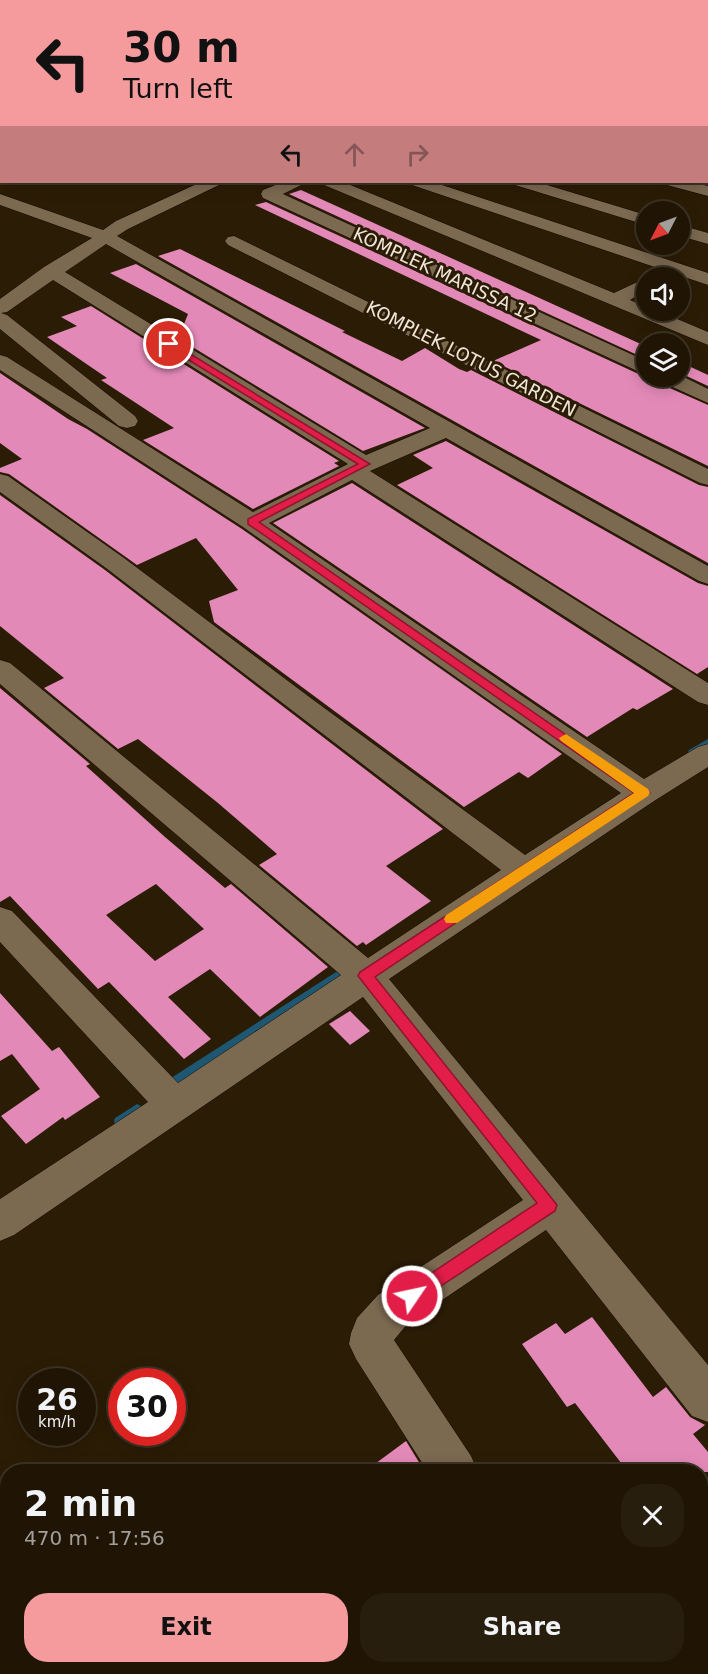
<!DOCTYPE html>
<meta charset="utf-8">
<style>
body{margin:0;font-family:"DejaVu Sans",sans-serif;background:#281e0e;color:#f1f3f6;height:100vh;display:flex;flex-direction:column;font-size:22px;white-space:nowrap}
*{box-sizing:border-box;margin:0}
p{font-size:20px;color:#a29f9a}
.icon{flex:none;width:33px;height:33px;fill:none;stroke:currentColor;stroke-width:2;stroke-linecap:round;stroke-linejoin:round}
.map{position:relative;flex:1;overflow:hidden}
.side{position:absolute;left:0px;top:1464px;width:708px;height:210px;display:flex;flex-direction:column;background:#201504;border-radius:24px 24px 0 0;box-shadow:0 3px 15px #0003,0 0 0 2px #3d3426}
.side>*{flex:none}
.top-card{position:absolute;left:0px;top:0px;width:708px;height:183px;box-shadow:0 3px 15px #0003,0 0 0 2px #3d3426;background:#f59b9d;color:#111;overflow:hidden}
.needle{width:39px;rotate:228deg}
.tools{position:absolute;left:636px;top:201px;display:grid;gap:12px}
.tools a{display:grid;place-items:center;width:54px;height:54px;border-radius:50%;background:#201504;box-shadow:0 3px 15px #0003,0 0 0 2px #3d3426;font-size:30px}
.speed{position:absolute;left:18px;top:1368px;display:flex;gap:12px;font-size:30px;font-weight:700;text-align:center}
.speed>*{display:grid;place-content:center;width:78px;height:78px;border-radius:50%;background:#201504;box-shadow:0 3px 15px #0003,0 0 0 2px #3d3426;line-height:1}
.speed small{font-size:15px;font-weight:400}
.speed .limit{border:9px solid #d22;background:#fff;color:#111}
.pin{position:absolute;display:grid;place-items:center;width:51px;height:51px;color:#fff;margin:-26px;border:3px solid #fff;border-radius:50%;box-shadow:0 2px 6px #0007}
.me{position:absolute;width:66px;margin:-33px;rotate:56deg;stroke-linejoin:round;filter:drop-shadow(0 0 4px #0008)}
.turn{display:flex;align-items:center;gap:21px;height:126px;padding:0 24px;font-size:27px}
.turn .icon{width:78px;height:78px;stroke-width:2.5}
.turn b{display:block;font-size:42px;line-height:51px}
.lanes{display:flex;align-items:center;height:57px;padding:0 24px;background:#0003;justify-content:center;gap:30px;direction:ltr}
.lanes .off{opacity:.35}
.round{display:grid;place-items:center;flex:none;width:63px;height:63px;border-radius:24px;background:#281e0e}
.summary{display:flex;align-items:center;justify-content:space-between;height:102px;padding:0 24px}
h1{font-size:36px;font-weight:700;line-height:45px}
.action{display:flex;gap:12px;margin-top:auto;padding:12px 24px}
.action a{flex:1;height:69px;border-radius:24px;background:#f59b9d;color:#111;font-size:24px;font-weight:700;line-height:69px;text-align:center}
.action a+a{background:#281e0e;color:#f1f3f6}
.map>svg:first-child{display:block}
.green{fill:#00391f}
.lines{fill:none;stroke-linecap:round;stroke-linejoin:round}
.stream{fill:#1e5772;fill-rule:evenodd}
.building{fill:#e389b8;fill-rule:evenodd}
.street-casing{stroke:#130600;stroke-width:1}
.street{fill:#7b6950;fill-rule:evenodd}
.route{fill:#e11d48;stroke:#92132f;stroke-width:1.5}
.slow{fill:#f59e0b}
.labels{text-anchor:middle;stroke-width:6;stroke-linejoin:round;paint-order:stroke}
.far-street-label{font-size:18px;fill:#f0e6d8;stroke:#2b1c05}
</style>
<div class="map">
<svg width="708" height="1674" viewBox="0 0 708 1674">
<rect width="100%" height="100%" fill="#2b1c05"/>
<!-- green -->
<polygon class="green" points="322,0 583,0 327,2"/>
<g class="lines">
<!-- stream -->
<g class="stream">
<polygon points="190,0 194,0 195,2 191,2"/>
<polygon points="2,104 2,108 0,108 0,105"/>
<polygon points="708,739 708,746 695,754 689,754 688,752 689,750"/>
<polygon points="336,972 340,973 341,976 340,979 179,1084 175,1085 171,1084 170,1081 171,1078"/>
<path d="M137 1104 141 1106 142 1109C138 1116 124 1127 115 1124L114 1121 115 1118Z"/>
</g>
</g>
<!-- building -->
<g class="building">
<polygon points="301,190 643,345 646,348 646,359 289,194"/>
<polygon points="266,202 645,377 652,376 656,382 708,405 708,466 493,361 541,340 255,205"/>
<polygon points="180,249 345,331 342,332 402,361 425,348 459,369 467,372 471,370 699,485 708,487 708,563 158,256"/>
<polygon points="136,264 425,428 363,451 158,326 180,334 188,314 110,273"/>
<polygon points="91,306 339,461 334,463 339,466 253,509 143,440 174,428 101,380 107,378 47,337 77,326 61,317"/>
<polygon points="680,362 708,375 708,386 680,373"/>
<polygon points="0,373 68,419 87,429 242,529 562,754 528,778 519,772 464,807 214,622 209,601 238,590 196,538 137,565 9,474 0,472 0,468 22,459 0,443"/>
<polygon points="446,441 698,583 708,586 708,667 697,674 397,485 433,468 413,455"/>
<polygon points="352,483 673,689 637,710 633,708 587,737 273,523"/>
<polygon points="0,495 105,570 443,829 386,866 431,901 366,945 363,942 357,946 259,865 277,854 218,803 138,739 118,749 44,688 64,678 0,626"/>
<path d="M0 688 90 764 86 766 165 837 225 888 231 884 328 967 260 1017 210 969 168 997 211 1039 184 1059 109 982 98 989 10 896 0 902ZM156 884 204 929 155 961 106 915Z"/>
<polygon points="0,993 52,1051 59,1047 100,1097 65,1120 63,1117 26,1144 1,1116 40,1089 12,1054 0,1061"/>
<polygon points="350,1011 370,1031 350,1045 329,1024"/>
<polygon points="592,1317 653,1397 666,1387 690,1417 705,1425 693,1434 708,1452 708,1472 628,1472 575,1403 567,1407 522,1344 556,1323 565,1334"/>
<polygon points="406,1441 425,1472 364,1472"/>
</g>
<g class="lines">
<!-- street casing -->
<g class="street-casing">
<g id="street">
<polygon points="120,0 134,0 119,2"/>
<polygon points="271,0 287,0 288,2 272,2"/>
<polygon points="608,0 626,0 627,2 609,2"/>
<polygon points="706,37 708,38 708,46 706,46"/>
<rect x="706" y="62" width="2" height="8"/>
<polygon points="0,65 2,65 0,74"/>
<polygon points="706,103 708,103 706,112"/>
<rect x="706" y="157" width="2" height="10"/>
<polygon points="2,165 2,175 0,176 0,166"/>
<path d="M201 182H221L219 185 128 229 117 236 708 566V584L699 581 446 438 370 471 708 683V705L698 702 352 480 269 523 644 779 698 747 708 744V767L654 801 389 979 708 1365V1422L692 1416 546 1230 408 1323 394 1340 471 1456 478 1472H428L356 1359 349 1344 351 1333 357 1318 378 1295 523 1200 363 997 14 1235 0 1241V1199L148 1102 0 942V907L12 911 178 1083 341 975 0 684V660L10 663 368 958 501 870 106 568 0 492V474L8 476 124 558 312 699 525 855 621 793 243 527 0 370V355L7 357 253 512 348 464 53 280 7 312 1 313 7 315 135 416 138 421 135 426 127 428 119 426 0 329V299L44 267 92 238 0 205V194L103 230 116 221ZM106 244 430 428 366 455 65 272Z"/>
<polygon points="283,182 303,182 301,185 283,194 646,361 646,375 263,198 261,194 263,190"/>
<polygon points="322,182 343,182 614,293 646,278 646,290 630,300 646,307 646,310 656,310 708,332 708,345 324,185"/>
<polygon points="410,182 433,182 708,273 708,285 412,185"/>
<polygon points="513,182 537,182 646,215 646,225 515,185"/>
<polygon points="665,182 690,182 708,186 708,196 667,185"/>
<polygon points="680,225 708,233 708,244 680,236"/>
<polygon points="234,236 708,469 708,485 700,483 228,245 225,241 228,237"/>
<polygon points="680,375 708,389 708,403 657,380 654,376"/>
<polygon points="559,1666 611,1666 614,1674 562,1674"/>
</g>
</g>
<!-- street -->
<use href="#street" class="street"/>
</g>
<!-- route -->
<polygon class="route" points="169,341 370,464 259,522 650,793 375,977 557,1205 555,1211 412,1305 406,1302 403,1296 406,1290 537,1203 358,976 360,972 634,793 248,524 248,519 358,464 166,346 166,342"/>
<!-- slow -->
<polygon class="slow" points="566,734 648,789 650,793 648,796 457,923 446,923 444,919 446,915 634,793 561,741 559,738"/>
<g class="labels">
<!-- far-street labels -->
<g class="far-street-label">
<text transform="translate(445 275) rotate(25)" y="6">KOMPLEK MARISSA 12</text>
<text transform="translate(471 359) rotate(27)" y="6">KOMPLEK LOTUS GARDEN</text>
</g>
</g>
</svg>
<div class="tools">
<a><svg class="needle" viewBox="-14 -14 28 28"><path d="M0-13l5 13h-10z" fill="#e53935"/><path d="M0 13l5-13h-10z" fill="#a29f9a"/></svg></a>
<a><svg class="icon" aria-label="sound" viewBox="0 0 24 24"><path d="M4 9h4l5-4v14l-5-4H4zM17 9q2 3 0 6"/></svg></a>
<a><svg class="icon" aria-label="layers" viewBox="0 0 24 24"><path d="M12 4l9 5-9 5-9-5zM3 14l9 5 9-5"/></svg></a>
</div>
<div class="speed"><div>26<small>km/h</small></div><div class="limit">30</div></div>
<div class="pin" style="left:169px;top:344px;background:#d93025"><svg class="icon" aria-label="arrive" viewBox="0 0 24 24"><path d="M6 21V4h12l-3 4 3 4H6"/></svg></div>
<svg class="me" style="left:412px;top:1296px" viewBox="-20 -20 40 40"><circle r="17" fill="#e11d48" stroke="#fff" stroke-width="3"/><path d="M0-11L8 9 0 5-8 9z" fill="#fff"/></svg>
<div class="top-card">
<div class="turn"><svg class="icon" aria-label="left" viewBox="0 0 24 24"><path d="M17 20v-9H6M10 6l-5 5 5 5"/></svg><div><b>30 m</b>Turn left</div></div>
<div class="lanes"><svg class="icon" aria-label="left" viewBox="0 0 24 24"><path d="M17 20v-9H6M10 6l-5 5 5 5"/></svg><svg class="icon off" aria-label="ahead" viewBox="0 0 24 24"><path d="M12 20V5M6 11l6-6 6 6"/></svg><svg class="icon off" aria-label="right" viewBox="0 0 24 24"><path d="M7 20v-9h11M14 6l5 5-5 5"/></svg></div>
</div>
<section class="side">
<div class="summary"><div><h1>2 min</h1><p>470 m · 17:56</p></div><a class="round"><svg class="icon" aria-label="close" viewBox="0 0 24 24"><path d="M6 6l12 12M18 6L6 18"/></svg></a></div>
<div class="action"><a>Exit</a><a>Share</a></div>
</section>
</div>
